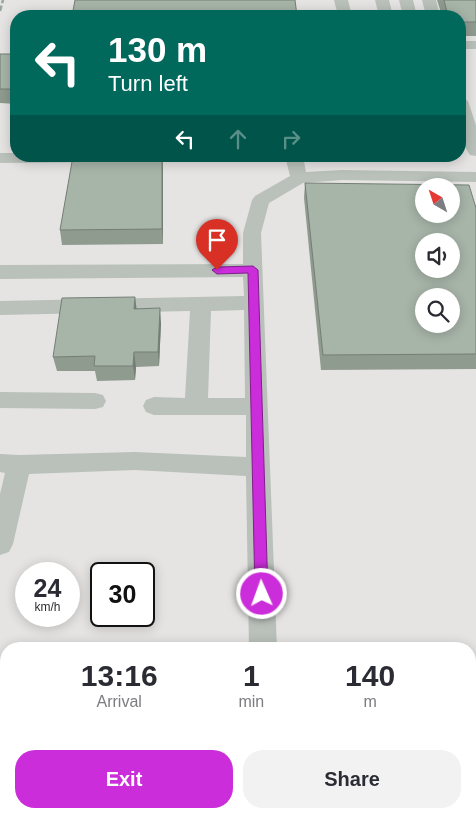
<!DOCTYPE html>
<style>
body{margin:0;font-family:Arial,sans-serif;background:#f2f2f3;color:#2b2b33;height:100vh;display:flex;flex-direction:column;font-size:19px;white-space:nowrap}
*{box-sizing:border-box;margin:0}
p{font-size:16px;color:#7c7c81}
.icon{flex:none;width:28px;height:28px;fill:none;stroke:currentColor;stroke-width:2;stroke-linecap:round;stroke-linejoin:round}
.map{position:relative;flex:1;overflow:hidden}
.details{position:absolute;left:0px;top:642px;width:476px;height:176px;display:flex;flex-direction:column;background:#fff;border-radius:20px 20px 0 0;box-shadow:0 2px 12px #0003}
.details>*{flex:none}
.banner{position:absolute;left:10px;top:10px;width:456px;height:152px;border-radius:20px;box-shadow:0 2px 12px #0003;background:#00695c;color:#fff;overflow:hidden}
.needle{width:32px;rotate:321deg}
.tools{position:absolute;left:415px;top:178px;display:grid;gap:10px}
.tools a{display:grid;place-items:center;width:45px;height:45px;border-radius:50%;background:#fff;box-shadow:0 2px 12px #0003;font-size:25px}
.speed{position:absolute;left:15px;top:562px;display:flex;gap:10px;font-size:25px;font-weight:700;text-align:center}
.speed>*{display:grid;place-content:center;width:65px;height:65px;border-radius:50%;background:#fff;box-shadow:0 2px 12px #0003;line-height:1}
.speed small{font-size:12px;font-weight:400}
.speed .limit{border:2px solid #111;border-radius:8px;background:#fff;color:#111}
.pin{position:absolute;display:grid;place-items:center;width:42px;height:42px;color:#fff;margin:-51px -21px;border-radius:50% 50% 50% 0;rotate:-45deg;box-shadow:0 0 5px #0007}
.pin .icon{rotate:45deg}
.me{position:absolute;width:55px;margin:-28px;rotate:358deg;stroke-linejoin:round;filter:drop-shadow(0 0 4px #0008)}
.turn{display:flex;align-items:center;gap:18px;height:105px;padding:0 15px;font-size:22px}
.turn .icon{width:65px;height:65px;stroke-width:2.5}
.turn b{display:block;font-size:35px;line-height:42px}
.lanes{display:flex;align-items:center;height:48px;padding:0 15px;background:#0003;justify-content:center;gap:25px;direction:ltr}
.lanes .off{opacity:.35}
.eta{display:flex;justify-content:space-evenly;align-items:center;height:85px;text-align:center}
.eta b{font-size:30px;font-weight:700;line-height:35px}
.cta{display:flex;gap:10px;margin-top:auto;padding:10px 15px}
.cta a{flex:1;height:58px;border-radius:20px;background:#ca2dd9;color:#fff;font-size:20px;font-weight:700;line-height:58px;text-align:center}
.cta a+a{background:#f2f2f3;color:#2b2b33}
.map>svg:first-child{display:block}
.built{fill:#e5e4e3;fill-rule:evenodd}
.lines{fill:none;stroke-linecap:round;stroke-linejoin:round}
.minor{fill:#b9c1ba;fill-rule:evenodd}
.rail{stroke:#99a69b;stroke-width:2.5;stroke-dasharray:5.5 2.5;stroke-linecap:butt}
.wall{fill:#909b90}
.shaded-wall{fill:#757e76}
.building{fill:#a7b4a8;stroke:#757e76;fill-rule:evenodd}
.route{fill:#ca2dd9;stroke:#831d8d}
</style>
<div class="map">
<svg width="476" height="818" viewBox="0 0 476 818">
<rect width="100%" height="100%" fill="#f5f1f2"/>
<!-- built -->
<path class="built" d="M0 0H476V818H0ZM16 16H460V156H16ZM424 186H451V214H424ZM424 241H451V269H424ZM424 296H451V324H424ZM26 574H69V616H26ZM101 574H144V616H101ZM6 649H470V812H6Z"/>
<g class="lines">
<!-- minor -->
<g class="minor">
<polygon points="334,0 348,0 352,16 338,16"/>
<polygon points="375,0 389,0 393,16 379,16"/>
<polygon points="399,0 413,0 417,16 403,16"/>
<polygon points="422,0 436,0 440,16 426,16"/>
<rect x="460" y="41" width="16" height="8"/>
<path d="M460 96 468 101 476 125V156L470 155C458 138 460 116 460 96Z"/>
<polygon points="0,153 16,153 16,156 205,156 203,160 197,161 0,163"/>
<path d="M285 156H303L306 172 342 170 476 172V182L342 180 303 183 269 203 261 233 277 649H249L246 476 135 470 29 474 13 544 9 552 0 555V494L5 473 0 472V454L19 455 135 452 246 457V415H154L146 412 143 406 146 400 154 397 185 398 190 311 0 315V301L244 296 243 277 0 279V265L243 264V233L252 200 255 196 290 176ZM244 310 245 398H208L211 311Z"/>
<polygon points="0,392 95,393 103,395 106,401 103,407 95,409 0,408"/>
<polygon points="272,812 304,812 306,818 274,818"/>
</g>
<!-- rail -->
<polyline class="rail" points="0,11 3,0"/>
</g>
<!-- wall -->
<g class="wall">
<polygon points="437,0 476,0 476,36 460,36 460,16 442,16"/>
<polygon points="0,54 16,54 16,104 0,103"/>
<polygon points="16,114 16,133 14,122"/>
<polygon points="162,156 163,169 163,244 62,245 60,230"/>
<polygon points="305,183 476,208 476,369 321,370 304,198"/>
<polygon points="137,308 161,323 159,366 136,367 135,380 97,381 95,371 57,371 53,357"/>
</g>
<!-- shaded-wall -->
<g class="shaded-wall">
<polygon points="162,156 163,169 163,244 162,229"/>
<polygon points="135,297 137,312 134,309"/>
<polygon points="160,308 161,323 159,366 158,352"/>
<polygon points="134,352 136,367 135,380 133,366"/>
</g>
<!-- building -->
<g class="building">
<polygon points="75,0 295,0 297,16 72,16"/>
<polygon points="444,0 476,0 476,22 460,22 460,16 448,16"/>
<rect x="0" y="54" width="16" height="35"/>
<polygon points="16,114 16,122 14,122"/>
<polygon points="73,156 162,156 162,229 60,230"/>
<path d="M305 183 469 185 476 208V354L323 355ZM424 186H451V214H424ZM424 241H451V269H424ZM424 296H451V324H424Z"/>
<polygon points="135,297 134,309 160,308 158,352 134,352 133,366 94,366 95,356 53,357 62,298"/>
</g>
<!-- route -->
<polygon class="route" points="253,266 258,270 268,594 266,599 262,600 257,599 255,594 248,273 217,274 212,270 217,267"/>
</svg>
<div class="tools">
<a><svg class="needle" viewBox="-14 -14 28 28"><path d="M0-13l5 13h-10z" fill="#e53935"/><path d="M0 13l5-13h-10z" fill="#7c7c81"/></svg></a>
<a><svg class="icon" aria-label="sound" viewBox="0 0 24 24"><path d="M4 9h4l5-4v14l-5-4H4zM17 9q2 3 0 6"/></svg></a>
<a><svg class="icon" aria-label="search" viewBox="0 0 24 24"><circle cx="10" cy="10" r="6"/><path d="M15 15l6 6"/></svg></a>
</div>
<div class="speed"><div>24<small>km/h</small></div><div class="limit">30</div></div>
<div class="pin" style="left:217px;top:270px;background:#d93025"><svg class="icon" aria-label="arrive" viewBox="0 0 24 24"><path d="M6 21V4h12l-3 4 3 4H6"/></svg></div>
<svg class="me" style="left:262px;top:594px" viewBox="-20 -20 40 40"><circle r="17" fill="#ca2dd9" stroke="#fff" stroke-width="3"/><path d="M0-11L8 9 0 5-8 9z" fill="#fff"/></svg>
<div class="banner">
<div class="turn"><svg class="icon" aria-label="left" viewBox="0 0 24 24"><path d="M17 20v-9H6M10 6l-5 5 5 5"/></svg><div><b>130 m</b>Turn left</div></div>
<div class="lanes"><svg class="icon" aria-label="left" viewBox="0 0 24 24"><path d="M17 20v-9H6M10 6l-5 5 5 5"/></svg><svg class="icon off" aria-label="ahead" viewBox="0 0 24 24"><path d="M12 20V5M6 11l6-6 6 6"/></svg><svg class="icon off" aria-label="right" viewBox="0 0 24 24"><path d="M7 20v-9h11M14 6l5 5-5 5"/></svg></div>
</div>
<section class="details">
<div class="eta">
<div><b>13:16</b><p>Arrival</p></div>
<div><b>1</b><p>min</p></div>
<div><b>140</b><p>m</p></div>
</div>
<div class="cta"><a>Exit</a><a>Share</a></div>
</section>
</div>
